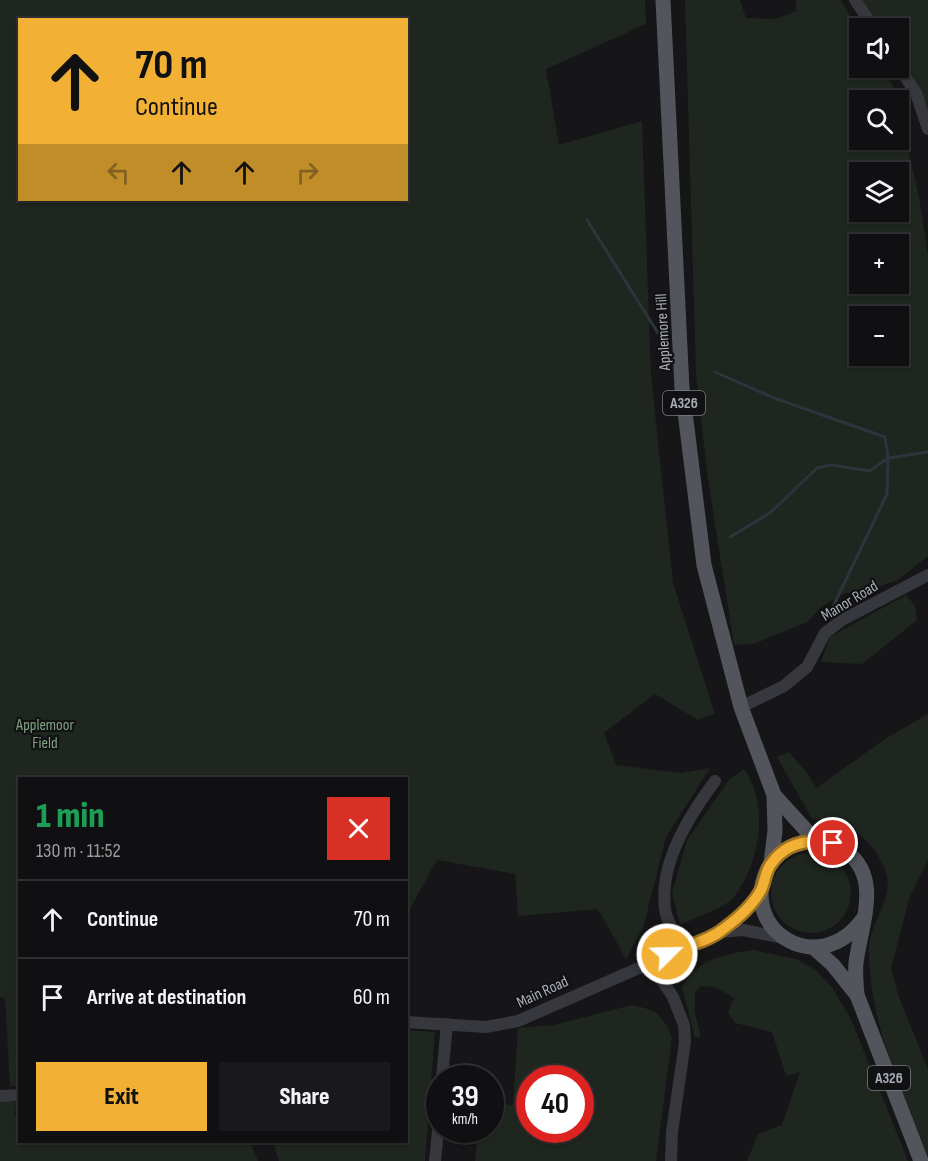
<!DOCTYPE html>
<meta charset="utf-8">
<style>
body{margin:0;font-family:"Sofia Sans Condensed",sans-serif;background:#19191b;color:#f1f3f6;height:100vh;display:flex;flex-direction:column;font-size:22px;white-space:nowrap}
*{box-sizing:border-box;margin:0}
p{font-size:20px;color:#9c9d9f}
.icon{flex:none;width:33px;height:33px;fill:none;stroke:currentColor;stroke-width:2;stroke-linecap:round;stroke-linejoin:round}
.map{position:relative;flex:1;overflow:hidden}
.panel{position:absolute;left:18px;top:777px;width:390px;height:366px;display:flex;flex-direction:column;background:#101012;border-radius:0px;box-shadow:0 2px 4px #0004,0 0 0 2px #303032}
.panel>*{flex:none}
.guide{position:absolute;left:18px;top:18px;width:390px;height:183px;border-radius:0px;box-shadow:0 2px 4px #0004,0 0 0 2px #303032;background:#f2b134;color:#111;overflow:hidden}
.buttons{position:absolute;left:849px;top:18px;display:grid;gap:12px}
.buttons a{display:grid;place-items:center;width:60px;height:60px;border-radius:0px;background:#101012;box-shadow:0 2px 4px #0004,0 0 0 2px #303032;font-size:30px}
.speed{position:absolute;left:426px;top:1065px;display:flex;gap:12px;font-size:30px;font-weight:700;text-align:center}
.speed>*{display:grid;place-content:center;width:78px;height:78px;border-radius:50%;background:#101012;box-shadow:0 2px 4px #0004,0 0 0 2px #303032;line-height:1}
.speed small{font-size:15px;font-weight:400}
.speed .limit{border:9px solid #d22;background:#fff;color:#111}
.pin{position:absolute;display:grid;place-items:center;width:51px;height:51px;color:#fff;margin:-26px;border:3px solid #fff;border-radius:50%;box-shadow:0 2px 6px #0007}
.me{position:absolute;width:66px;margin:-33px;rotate:67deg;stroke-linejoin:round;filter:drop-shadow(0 0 4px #0008)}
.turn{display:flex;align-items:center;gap:21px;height:126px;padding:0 18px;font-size:27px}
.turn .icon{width:78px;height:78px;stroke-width:2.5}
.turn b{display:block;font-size:42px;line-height:51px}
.lanes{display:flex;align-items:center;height:57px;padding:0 18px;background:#0003;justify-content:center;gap:30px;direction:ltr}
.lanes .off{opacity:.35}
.round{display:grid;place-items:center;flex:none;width:63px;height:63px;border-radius:0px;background:#19191b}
.overview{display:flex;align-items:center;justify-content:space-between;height:102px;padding:0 18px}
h1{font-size:36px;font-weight:800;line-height:45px;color:#1e9e55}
.primary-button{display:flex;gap:12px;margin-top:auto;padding:12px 18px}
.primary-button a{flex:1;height:69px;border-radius:0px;background:#f2b134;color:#111;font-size:24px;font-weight:800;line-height:69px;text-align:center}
.primary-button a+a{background:#19191b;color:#f1f3f6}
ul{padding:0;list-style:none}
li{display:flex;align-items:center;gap:18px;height:78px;padding:0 18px;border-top:2px solid #303032}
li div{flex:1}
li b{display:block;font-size:22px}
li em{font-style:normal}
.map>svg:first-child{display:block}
.green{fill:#1e261f;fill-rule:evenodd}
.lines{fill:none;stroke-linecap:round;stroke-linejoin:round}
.stream{stroke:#2c353c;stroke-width:3}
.minor{stroke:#37383d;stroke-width:12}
.major{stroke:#53555c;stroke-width:15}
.route-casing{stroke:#9d7322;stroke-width:15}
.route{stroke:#f2b134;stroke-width:10}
.labels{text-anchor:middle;stroke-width:4.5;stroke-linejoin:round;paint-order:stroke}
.shield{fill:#111113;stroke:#7b7e86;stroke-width:1.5}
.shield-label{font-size:15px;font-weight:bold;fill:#a8adb8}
.street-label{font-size:16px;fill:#a8adb8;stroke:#111113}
.park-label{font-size:16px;fill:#7fa381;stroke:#111113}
</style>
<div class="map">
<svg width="928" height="1161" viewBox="0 0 928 1161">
<rect width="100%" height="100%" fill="#161618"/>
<!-- green -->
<g class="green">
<path d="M0 0H645L646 24 546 69 559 145 642 121 651 375 673 583 715 714 698 720 655 694 604 733 616 765 681 773 710 768 666 837 643 928 626 959 598 909 518 916 515 874 437 860 407 914 406 778H20V1086H10L5 998 0 997ZM20 20H406V200H20Z"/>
<path d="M685 0H740L746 18 776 19 796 11V0H841L859 31 860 68H881L896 91 897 100H860V140H898L899 111 919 197 928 255V556L898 580 867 591 845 593 821 607 807 622 756 643 734 645 708 479 696 374ZM860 172H898V212H860ZM860 244H898V284H860ZM898 316V356H860V316Z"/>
<polygon points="856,0 928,0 928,108 899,66 898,28 873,28"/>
<polygon points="906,595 915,606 917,620 862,664 821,662 830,637"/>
<path d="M928 714V860L910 896 891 968 898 995 928 1069V1161C902 1093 868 1021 869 947 870 922 896 897 885 869 877 849 859 830 839 821 832 818 820 820 812 819L777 757 789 752 808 774 816 788 885 739Z"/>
<path d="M744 769C770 805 760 863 734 897 727 907 692 919 680 925L672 893 687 840 729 780Z"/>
<circle cx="811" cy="893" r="40"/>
<path d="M753 950 796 959 816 970 832 988 851 1019 908 1161H747L758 1134 782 1125 800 1072 786 1076 772 1032 735 1023 728 1012 734 998 715 987 701 986 695 992V1013L701 1037 695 1038 682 987C699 958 722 955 753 950Z"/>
<path d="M632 1005C656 1010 663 1014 672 1038L656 1161H475L478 1130H490L491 1103 513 1105 518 1028 554 1025ZM530 1078H580V1130H530Z"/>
<polygon points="407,1030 435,1032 425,1161 279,1161 273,1142 406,1142"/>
<polygon points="0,1100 19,1103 14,1114 19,1115 20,1142 250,1142 258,1161 0,1161"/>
</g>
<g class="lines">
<!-- stream -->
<g class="stream">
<polyline points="587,220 658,333"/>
<polyline points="715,372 774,398 885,437 888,458 928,452"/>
<polyline points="730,537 770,513 817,468 831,465 870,471 888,458"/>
<polyline points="830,613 887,494 888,458"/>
</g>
<!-- minor -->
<g class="minor">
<polyline points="855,0 874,28"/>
<polyline points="898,66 916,93 928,129"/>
<polyline points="741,707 784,686 807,667 825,633 842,620 928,575"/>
<polyline points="721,932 748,907 762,889"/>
<path d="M683 947C676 935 667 923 665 909 659 863 689 816 715 781"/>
<polyline points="650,962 673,997 684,1025 685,1042 672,1132 671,1161"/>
<polyline points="406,1022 486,1027 518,1021 721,932 743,930 784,938"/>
<polyline points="442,1078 447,1024"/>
<polyline points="0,1096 20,1095"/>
<polyline points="435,1161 440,1111"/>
</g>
<!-- major -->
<g class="major">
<polyline points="663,0 682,388 704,565 741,707 774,795 775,831 771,863"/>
<polyline points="774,795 815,840"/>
<polyline points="814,948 833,965 857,995 921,1161"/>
<path d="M857 995C856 984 855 973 856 963 861 922 885 872 839 847 827 840 813 839 800 843 787 846 774 857 768 868 737 929 818 981 863 919"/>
</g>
</g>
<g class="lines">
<!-- route casing -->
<g class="route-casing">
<path id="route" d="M667 954C684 946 707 942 722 930 736 920 753 905 761 890 765 882 765 872 771 864 786 842 809 839 833 843"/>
</g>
<!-- route -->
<use href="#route" class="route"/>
</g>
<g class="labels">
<!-- shield labels -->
<g class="shield">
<rect x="663" y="391" width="42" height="24" rx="4.5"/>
<rect x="868" y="1066" width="42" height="24" rx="4.5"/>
</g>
<g class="shield-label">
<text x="684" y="408">A326</text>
<text x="889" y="1083">A326</text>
</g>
<!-- street labels -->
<g class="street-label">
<text transform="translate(662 332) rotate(-93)" y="6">Applemore Hill</text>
<text transform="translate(849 600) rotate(-31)" y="6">Manor Road</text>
<text transform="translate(542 991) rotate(-25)" y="6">Main Road</text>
</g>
<!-- park labels -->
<g class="park-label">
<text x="45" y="730">Applemoor<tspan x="45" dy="18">Field</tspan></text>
</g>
</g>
</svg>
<div class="buttons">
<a><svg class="icon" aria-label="sound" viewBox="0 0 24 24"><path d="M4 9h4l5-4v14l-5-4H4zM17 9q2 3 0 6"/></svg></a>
<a><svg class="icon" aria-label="search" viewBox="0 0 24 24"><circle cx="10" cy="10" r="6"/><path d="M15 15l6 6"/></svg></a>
<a><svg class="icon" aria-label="layers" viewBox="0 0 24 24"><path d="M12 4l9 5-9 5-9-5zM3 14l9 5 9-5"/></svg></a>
<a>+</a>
<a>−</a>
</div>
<div class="speed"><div>39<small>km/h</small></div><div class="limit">40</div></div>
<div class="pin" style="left:833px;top:843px;background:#d93025"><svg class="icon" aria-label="arrive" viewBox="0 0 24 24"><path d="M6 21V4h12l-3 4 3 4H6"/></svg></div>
<svg class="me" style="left:667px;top:954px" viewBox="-20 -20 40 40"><circle r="17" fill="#f2b134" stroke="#fff" stroke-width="3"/><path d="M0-11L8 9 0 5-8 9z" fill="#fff"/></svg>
<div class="guide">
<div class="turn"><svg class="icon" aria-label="ahead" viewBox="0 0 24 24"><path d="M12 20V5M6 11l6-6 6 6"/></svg><div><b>70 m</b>Continue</div></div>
<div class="lanes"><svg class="icon off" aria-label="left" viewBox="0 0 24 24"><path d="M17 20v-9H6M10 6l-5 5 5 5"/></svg><svg class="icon" aria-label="ahead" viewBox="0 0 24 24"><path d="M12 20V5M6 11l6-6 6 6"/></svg><svg class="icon" aria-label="ahead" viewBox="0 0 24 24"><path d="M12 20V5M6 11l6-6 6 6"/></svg><svg class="icon off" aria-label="right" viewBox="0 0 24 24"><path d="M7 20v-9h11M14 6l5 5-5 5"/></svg></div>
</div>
<section class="panel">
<div class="overview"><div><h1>1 min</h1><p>130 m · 11:52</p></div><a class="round" style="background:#d93025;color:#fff"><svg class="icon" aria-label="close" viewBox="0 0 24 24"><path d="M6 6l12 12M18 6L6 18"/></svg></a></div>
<ul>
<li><svg class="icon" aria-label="ahead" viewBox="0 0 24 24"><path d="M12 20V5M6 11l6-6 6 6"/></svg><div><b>Continue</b></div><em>70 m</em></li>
<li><svg class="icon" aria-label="arrive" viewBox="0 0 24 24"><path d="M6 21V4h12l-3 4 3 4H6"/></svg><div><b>Arrive at destination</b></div><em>60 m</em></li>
</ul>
<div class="primary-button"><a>Exit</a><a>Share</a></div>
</section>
</div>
